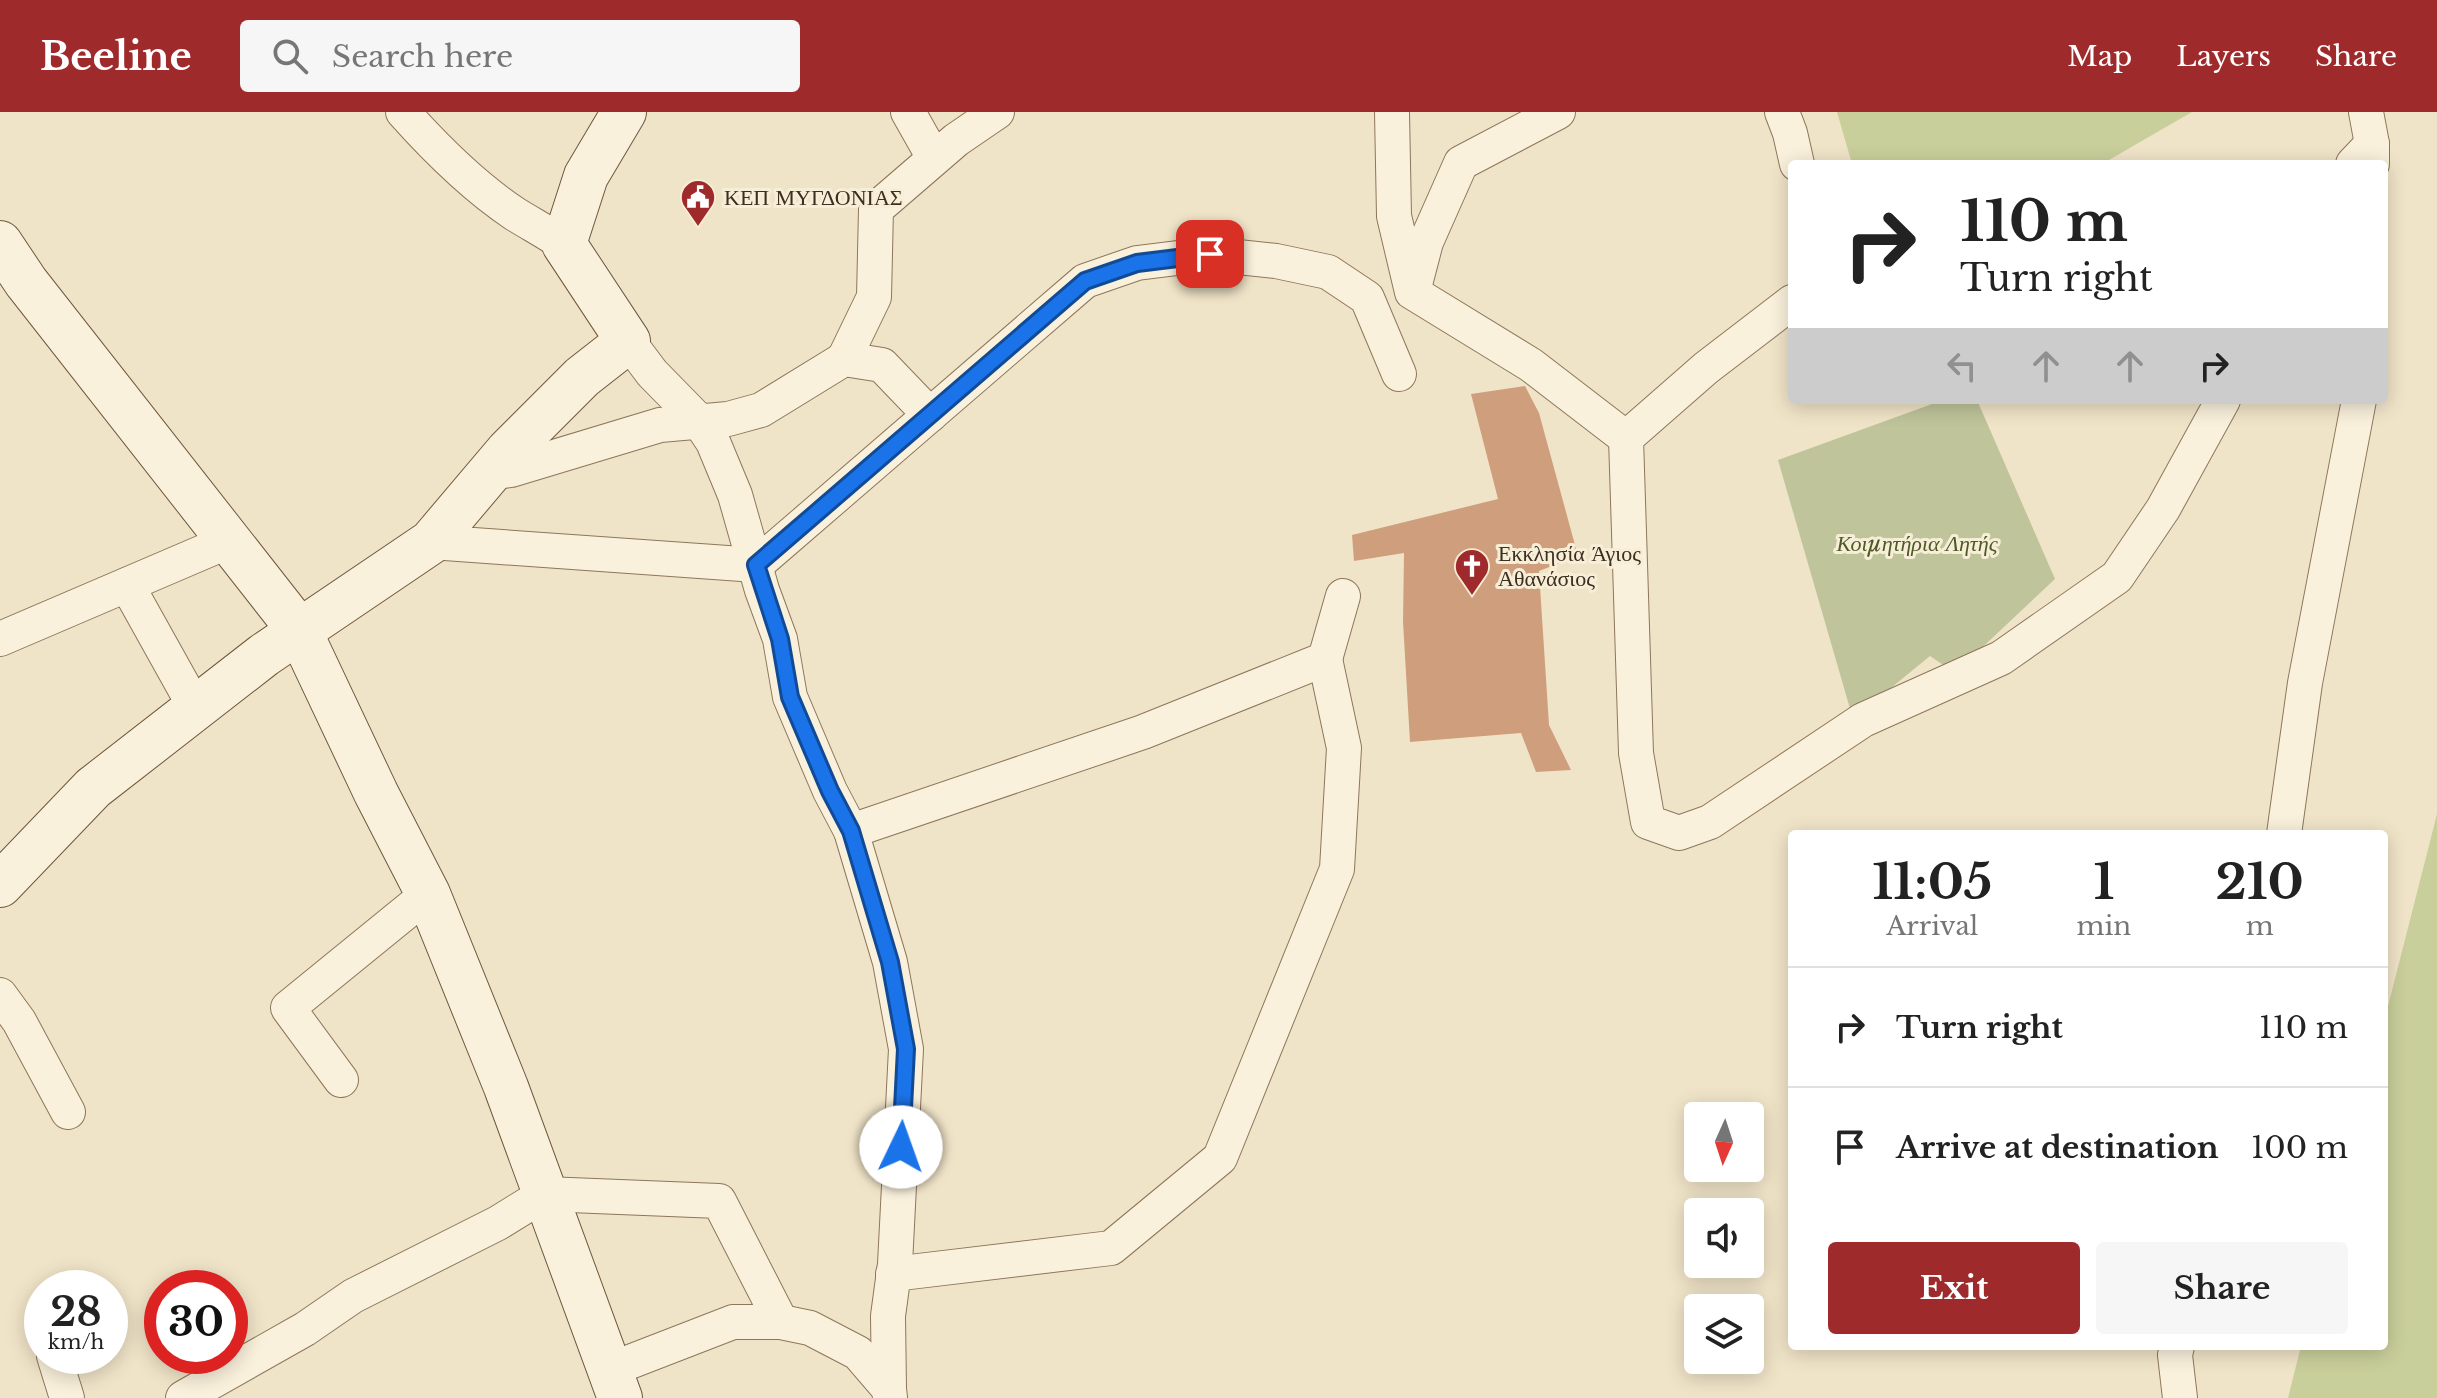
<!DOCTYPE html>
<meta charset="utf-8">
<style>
body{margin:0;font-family:"Libre Baskerville",serif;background:#f6f6f6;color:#222;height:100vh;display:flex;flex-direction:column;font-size:30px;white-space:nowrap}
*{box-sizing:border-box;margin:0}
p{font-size:26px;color:#767676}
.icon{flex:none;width:44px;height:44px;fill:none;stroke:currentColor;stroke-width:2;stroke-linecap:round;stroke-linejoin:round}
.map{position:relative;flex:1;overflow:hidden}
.drawer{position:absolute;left:1788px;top:718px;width:600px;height:520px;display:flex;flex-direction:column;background:#fff;border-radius:8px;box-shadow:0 4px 20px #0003}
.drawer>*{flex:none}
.guide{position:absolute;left:1788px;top:48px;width:600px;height:244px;border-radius:8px;box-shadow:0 4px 20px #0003;background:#fff;color:#222;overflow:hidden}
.needle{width:52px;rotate:183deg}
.controls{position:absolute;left:1684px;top:990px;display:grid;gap:16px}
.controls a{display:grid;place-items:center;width:80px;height:80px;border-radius:8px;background:#fff;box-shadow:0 4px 20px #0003;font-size:40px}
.speed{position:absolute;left:24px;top:1158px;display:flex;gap:16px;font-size:40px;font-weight:700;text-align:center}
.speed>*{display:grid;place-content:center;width:104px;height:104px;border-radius:50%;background:#fff;box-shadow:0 4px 20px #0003;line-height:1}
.speed small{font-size:20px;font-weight:400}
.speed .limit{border:12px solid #d22;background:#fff;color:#111}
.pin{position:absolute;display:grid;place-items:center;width:68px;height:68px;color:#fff;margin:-34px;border-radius:16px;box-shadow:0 4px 12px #0006}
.me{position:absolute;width:88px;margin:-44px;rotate:3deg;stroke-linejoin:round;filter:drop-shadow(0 0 6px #0008)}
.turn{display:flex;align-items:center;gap:28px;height:168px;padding:0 40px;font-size:36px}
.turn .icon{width:104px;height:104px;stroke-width:2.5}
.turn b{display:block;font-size:56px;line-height:68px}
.lanes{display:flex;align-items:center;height:76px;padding:0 40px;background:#0003;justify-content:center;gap:40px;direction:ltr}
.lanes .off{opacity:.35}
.eta{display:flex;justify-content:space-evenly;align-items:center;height:136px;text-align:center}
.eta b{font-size:48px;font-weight:800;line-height:56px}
.action{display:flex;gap:16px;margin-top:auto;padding:16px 40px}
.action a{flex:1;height:92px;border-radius:8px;background:#9e2a2b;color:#fff;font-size:32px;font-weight:800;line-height:92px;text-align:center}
.action a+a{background:#f6f6f6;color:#222}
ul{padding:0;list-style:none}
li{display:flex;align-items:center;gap:24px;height:120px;padding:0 40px;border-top:2px solid #e0e0e0}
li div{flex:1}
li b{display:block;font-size:30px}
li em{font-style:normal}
header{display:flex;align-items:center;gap:48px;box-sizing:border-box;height:112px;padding:0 40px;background:#9e2a2b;color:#fff}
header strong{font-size:38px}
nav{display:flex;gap:44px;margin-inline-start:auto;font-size:28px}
.search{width:560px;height:72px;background:#f6f6f6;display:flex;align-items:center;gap:20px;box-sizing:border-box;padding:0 28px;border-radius:8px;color:#767676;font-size:30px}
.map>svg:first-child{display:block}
.green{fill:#c9cf9b}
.cemetery{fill:#bfc49a}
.building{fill:#cf9f7d}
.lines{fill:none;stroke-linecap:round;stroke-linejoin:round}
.street-casing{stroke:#8d765c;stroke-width:36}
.secondary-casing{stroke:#6f573f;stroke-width:46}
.street{stroke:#faf1dc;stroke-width:34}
.secondary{stroke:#faf1dc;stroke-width:44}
.route-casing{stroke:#114b97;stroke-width:20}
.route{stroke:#1a73e8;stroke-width:14}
.labels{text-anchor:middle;stroke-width:6;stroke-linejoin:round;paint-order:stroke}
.poi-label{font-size:22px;fill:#3d2e20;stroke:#f7eed8;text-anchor:start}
.park-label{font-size:22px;font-style:italic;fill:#4d5a26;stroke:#f7eed8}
</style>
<header>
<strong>Beeline</strong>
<div class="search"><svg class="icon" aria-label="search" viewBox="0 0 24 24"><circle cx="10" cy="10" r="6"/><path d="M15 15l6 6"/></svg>Search here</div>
<nav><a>Map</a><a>Layers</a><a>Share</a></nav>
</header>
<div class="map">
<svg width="2437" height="1286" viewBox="0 0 2437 1286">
<rect width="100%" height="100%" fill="#f0e4c8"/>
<!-- green -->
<g class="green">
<polygon points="1837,0 2192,0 2102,52 1852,52"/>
<polygon points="2437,702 2437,1286 2288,1286 2301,1234 2384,1234 2384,910"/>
</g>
<!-- cemetery -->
<polygon class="cemetery" points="1943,288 1977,288 2055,467 1955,561 1930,544 1853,607 1778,348"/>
<!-- building -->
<polygon class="building" points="1525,274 1539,301 1578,444 1539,459 1549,613 1571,658 1536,660 1521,621 1410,630 1403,510 1404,441 1354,449 1352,423 1498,387 1471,282"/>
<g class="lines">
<!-- street casing -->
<g class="street-casing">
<g id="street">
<path d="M403 0C436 37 473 74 515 102 531 112 548 121 564 132"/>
<polyline points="908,0 934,46"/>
<polyline points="1392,0 1394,104 1412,180 1531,253 1626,326"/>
<polyline points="1782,0 1790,21 1797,52"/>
<polyline points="2366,0 2372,32"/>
<polyline points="2353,52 2372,32 2372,52"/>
<polyline points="1414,176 1426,130 1461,51 1558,0"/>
<polyline points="628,229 652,261 699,309 713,330 735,383 762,478 780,527 790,585 830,679 851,719 890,850 906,937 895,1152 888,1204 889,1277"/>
<polyline points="844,247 874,185 876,97 956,28 997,0"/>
<polyline points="1626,326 1636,641 1648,710 1679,721 1710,710 1863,608 2001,546 2117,465 2163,397 2223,288"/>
<polyline points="1626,326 1706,256 1792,190"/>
<polyline points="487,361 511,358 660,313 728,307 761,298 844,247 882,253 930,303"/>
<polyline points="431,430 756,453 1085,169 1137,151 1210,142 1276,149 1328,160 1367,186 1399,262"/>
<polyline points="127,473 195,595"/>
<polyline points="0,527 229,429"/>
<polyline points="851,719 1143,620 1325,547 1343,484"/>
<polyline points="2284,722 2305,571 2359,288"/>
<polyline points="0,883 19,909 68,1000"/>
<polyline points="341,968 288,896 428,782"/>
<polyline points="893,1162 1111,1136 1220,1046 1337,757 1344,636 1325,547"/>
<polyline points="2177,1234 2175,1243 2180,1286"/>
<polyline points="54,1244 67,1286"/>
<polyline points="609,1258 733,1210 781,1210 810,1216 858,1241 889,1277 890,1286"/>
<polyline points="183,1286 305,1217 353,1184 498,1111 545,1082 719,1089 781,1210"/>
</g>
</g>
<!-- secondary casing -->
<g class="secondary-casing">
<g id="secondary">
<polyline points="0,131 26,170 299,518 376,681 428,782 506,975 620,1286"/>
<polyline points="0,773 93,676 264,543 431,430 508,339 582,265 628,229 564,132 586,64 624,0"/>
</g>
</g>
<!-- street -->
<use href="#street" class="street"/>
<!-- secondary -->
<use href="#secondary" class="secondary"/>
</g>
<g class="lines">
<!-- route casing -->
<g class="route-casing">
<polyline id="route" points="901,1035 906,937 890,850 851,719 830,679 790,585 780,527 756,453 1085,169 1137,151 1210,142"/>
</g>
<!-- route -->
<use href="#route" class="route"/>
</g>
<!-- icons -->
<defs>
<g id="civic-pin" transform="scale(1.8)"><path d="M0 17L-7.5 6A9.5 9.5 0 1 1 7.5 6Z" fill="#9e2a2b" stroke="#f7eed8"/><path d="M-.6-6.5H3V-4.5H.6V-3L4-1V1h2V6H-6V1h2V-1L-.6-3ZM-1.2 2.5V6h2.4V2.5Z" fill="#fff"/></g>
<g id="church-pin" transform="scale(1.8)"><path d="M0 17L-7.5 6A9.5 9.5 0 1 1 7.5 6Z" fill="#9e2a2b" stroke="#f7eed8"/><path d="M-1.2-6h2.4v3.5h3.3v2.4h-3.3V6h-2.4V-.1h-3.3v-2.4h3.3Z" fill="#fff"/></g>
</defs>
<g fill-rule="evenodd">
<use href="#civic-pin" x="698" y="85"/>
<use href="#church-pin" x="1472" y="454"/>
</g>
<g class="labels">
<!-- poi labels -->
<g class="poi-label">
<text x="724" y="93">ΚΕΠ ΜΥΓΔΟΝΙΑΣ</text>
<text x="1498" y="449">Εκκλησία Άγιος<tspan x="1498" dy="25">Αθανάσιος</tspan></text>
</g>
<!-- park labels -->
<g class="park-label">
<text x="1917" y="439">Κοιμητήρια Λητής</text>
</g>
</g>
</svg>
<div class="controls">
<a><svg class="needle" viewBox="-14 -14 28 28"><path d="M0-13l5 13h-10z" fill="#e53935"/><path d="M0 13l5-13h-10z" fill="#767676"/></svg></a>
<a><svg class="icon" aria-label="sound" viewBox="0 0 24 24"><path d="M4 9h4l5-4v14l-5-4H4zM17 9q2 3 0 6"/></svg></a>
<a><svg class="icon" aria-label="layers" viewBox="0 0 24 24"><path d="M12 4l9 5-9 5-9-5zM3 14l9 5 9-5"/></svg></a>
</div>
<div class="speed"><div>28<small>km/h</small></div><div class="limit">30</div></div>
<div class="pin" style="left:1210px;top:142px;background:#d93025"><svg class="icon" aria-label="arrive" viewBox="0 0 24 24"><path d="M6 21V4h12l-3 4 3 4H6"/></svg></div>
<svg class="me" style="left:901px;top:1035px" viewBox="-20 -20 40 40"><circle r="19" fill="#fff"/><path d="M0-13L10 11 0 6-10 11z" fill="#1a73e8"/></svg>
<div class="guide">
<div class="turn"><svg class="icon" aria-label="right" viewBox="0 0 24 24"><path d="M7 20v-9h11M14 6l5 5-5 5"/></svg><div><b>110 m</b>Turn right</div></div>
<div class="lanes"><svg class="icon off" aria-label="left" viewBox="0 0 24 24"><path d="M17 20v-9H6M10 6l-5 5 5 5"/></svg><svg class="icon off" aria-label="ahead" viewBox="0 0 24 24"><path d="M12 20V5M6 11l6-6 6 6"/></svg><svg class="icon off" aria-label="ahead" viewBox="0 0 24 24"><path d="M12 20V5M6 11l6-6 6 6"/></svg><svg class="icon" aria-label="right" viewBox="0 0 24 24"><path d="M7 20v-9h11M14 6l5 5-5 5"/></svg></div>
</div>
<section class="drawer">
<div class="eta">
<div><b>11:05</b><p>Arrival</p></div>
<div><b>1</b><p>min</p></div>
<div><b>210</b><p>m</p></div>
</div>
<ul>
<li><svg class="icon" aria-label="right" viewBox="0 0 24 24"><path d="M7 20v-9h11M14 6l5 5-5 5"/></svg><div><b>Turn right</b></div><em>110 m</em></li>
<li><svg class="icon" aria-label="arrive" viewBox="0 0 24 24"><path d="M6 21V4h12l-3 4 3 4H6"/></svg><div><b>Arrive at destination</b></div><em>100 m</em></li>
</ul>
<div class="action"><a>Exit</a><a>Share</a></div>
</section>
</div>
